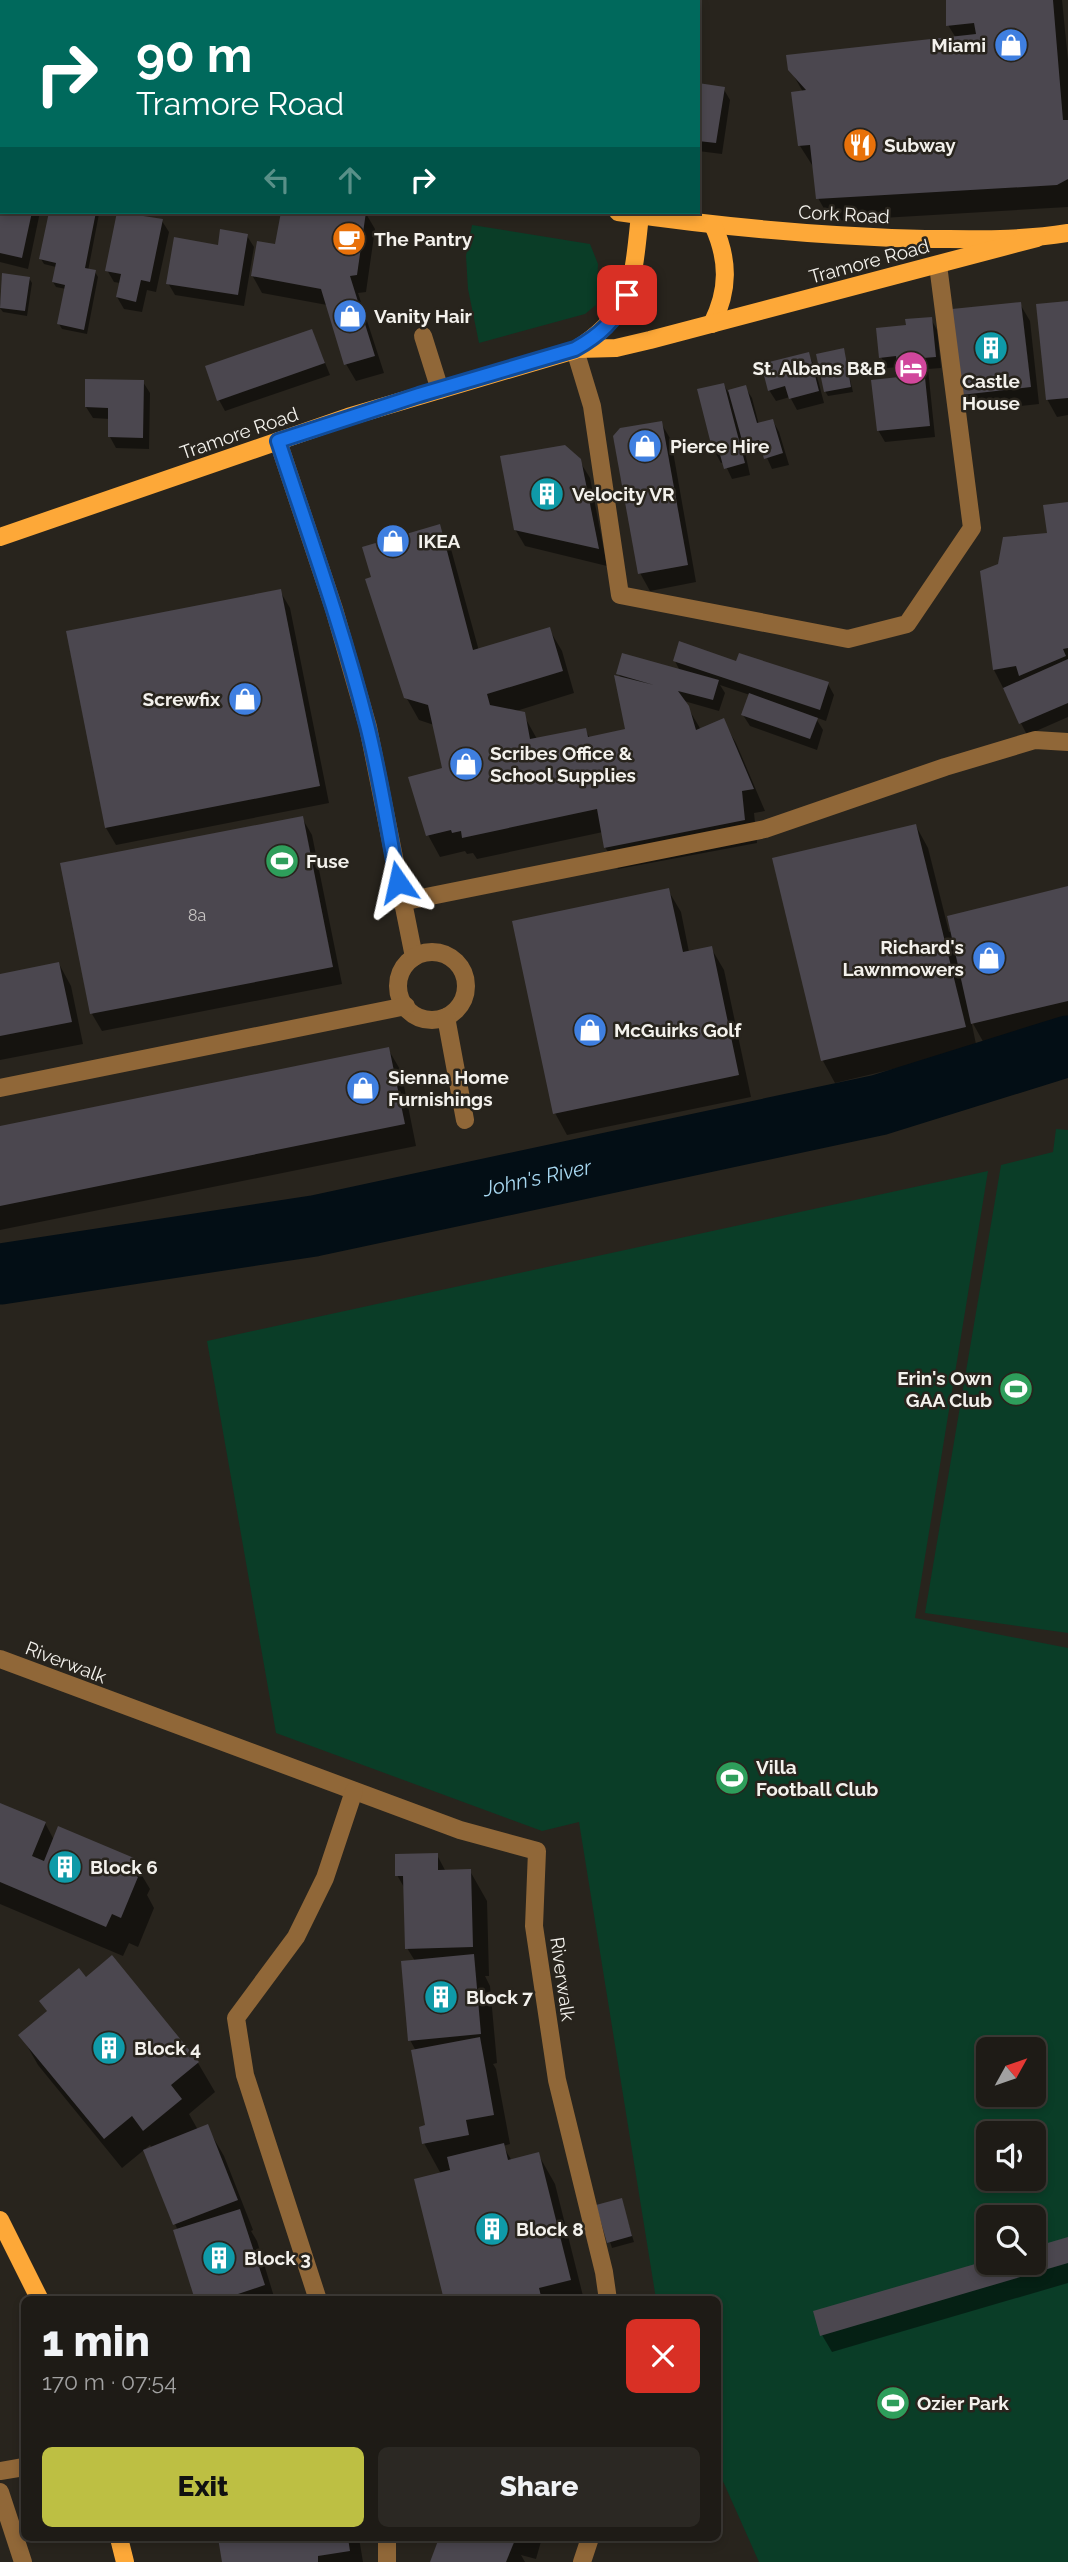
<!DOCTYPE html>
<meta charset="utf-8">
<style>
body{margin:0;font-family:Raleway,sans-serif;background:#2b2823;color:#f1f3f6;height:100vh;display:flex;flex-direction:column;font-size:26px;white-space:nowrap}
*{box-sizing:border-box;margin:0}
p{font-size:23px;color:#a1a1a1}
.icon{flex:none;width:38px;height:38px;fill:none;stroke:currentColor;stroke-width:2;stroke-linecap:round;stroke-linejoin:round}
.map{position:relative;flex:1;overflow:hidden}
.sheet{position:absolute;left:21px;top:2296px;width:700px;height:245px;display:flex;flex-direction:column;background:#1e1b16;border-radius:10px;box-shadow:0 4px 10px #0003,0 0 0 2px #3c3935}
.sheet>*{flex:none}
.top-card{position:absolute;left:0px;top:0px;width:700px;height:214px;box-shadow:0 4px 10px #0003,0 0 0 2px #3c3935;background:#00695c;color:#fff;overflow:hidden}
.needle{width:46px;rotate:50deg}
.tools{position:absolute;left:976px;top:2037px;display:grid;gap:14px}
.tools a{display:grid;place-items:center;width:70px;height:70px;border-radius:10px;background:#1e1b16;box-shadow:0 4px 10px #0003,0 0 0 2px #3c3935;font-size:35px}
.pin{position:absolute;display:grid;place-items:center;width:60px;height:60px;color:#fff;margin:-30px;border-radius:14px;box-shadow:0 4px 10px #0006}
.me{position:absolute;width:77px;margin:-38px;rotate:349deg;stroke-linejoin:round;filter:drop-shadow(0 0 5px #0008)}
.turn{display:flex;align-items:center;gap:24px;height:147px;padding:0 21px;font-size:32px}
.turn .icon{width:91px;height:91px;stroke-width:2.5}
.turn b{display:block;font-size:49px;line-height:60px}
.lanes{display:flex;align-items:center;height:66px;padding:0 21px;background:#0003;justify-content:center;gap:35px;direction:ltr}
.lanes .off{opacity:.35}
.round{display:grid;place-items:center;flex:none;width:74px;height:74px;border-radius:10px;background:#2b2823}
.headline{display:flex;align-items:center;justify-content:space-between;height:119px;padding:0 21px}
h1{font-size:42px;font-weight:800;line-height:52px}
.action{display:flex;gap:14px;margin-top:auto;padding:14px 21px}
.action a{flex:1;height:80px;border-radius:10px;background:#bdbf43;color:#111;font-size:28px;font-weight:800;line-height:80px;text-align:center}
.action a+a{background:#2b2823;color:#f1f3f6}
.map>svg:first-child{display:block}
.green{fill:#0a3d27;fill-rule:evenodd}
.shadow{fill:#0007}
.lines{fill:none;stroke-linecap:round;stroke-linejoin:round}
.river{stroke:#030e15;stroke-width:61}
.building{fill:#4b474f}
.minor{stroke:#906738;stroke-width:18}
.major{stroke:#fda838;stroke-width:18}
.route-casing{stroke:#114b97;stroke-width:18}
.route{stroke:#1a73e8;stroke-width:12}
.labels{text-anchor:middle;stroke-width:5;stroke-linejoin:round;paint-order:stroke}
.number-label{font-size:16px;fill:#c9c6c5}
.poi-label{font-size:19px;font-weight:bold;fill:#f3f1ec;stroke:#28241d;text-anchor:start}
.street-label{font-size:19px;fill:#f3f1ec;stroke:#28241d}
.water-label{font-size:21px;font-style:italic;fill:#a7d7f0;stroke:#28241d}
</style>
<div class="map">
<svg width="1068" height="2562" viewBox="0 0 1068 2562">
<rect width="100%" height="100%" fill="#28241d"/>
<!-- green -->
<g class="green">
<polygon points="472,225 590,244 598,264 596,305 585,314 479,343 468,289 466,256"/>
<polygon points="1056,1129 1068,1130 1068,1633 925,1613 1001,1165 1053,1152"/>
<path d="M988 1171 915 1618 1068 1648V2562H759L718 2470V2300L656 2299 579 1822 542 1831 276 1733 207 1341ZM989 2049H1034V2095H989ZM989 2133H1034V2179H989ZM989 2217H1034V2263H989Z"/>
</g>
<!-- shadow -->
<g class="shadow">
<polygon points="628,0 674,0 674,2"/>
<polygon points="948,0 1062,0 1068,60 1068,207 831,221 818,198 814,168 800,146 803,92 790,69 956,38 948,25"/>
<polygon points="698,84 723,88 730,100 722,154 698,151"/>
<polygon points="0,191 2,212 40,212 28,269 0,262"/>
<polygon points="50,212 97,212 99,214 88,271 95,272 98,277 87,334 62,329 59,324 66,289 56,287 53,282 56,267 44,264 41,259"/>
<polygon points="119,212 162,221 169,232 156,292 147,290 142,312 124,309 117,297 120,283 114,282 107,270"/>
<polygon points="283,212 365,212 375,229 366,292 358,293 384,373 356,381 346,364 327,305 262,293 252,275 276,246"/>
<polygon points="247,236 254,247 244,306 175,295 168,283 219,247"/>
<polygon points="4,275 29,278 32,283 27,316 3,312 0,308"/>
<polygon points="1068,302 1068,415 1057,417 1047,399"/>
<polygon points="1020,304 1030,321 1039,404 973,411 963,394"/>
<polygon points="931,319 937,330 941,368 928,369 935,437 885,442 878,430 900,379 899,367 887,368 881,357 908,327"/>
<polygon points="312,331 330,375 225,411 219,400"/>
<polygon points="843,350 853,392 828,396 825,391"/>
<polygon points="808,354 814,365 824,403 797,410 790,397 776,401 769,390"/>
<polygon points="143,382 150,393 149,449 116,448 110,437 110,419 93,418 86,407"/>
<polygon points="724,385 728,392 745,387 752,398 759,425 773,421 779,432 789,465 772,469 764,451 751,455 742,439 750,475 732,479 724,462 721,463 715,452"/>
<polygon points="661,423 671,440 696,582 650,591 640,573"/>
<polygon points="579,460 590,478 607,566 525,546 515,529"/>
<polygon points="1068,503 1068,717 1027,735 994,670"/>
<polygon points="439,527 451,549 479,651 549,629 562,651 574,693 513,712 523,714 537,739 585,730 590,738 627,730 621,678 618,673 680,671 675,661 738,663 828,684 834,695 826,721 815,717 823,730 817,750 750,726 743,715 750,695 720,685 725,693 719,711 684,701 701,730 723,721 736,743 765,811 754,813 757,843 618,869 605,847 603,832 477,859 473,853 467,854 465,851 440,857 428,835 445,770 434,725 419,720 406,697"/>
<polygon points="280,591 290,608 329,803 116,845 106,828"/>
<polygon points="302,818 312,835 342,984 102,1031 92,1014"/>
<polygon points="916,826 928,848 949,932 1068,888 1068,1025 985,1045 971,1020 977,1049 835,1083 823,1061"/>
<polygon points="668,890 681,912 689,952 711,948 724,970 751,1097 567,1135 555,1113"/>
<polygon points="59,964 71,986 83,1044 0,1060 0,976"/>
<polygon points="388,1049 401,1071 416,1146 0,1230 0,1127"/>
<polygon points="0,1805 45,1823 54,1840 132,1859 150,1889 147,1895 154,1908 138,1947 129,1943 123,1956 0,1904"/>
<polygon points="437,1855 446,1872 470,1871 487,1901 489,1976 485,1976 490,1986 497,2063 493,2064 496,2069 510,2144 503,2146 512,2161 538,2154 555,2184 584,2300 446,2300 441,2174 424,2143 427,2127 416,2051 410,2040 415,1961 407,1948 405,1889 397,1875"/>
<polygon points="85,1979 198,2063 215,2092 189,2114 198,2130 207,2127 224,2156 253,2230 251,2231 257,2241 275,2300 197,2300 178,2231 145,2151 152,2148 150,2145 122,2168 38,2065 21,2035"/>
<polygon points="621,2200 634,2242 612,2248 599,2206"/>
<polygon points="1068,2239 1068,2283 832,2352 822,2335 989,2263 1034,2263"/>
<polygon points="220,2538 359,2538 363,2562 224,2562"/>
<polygon points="441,2538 542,2538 536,2559 521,2555 525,2562 432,2562"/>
</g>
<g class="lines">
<!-- river -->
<path class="river" id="s1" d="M0 1274 314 1226 879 1105 1068 1046"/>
</g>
<!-- building -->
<g class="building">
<polygon points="946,0 1053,0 1063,120 1068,120 1068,179 1057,185 816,199 810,145 798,146 791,92 806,90 788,70 786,55 976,34 974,23 946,26"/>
<polygon points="698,83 725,87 716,143 698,141"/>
<polygon points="0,212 32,212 22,258 0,253"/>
<polygon points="49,212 96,212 85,268 96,270 84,330 57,324 65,285 52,282 56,263 39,259"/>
<polygon points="117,212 163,219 150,282 141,280 136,302 116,297 121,274 105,271"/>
<polygon points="281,212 366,212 357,275 350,276 375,356 344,365 321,289 251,276 257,241 275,244"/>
<polygon points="220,229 248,234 238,295 166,284 174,237 218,245"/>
<polygon points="2,273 30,277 25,311 0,308"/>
<polygon points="1068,301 1068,398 1046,400 1036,304"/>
<polygon points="1021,302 1031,387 961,395 952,309"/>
<polygon points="932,317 936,357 923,358 930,426 877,431 871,380 899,377 896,356 879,358 876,328 906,325 905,319"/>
<polygon points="312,329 325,363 217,401 205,366"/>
<polygon points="844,348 851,387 824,392 816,354"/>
<polygon points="809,352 819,391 789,399 785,386 768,391 761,364"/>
<polygon points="85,379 144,380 143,438 108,437 108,408 85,407"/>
<polygon points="724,383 745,463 724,469 719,451 713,452 697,389"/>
<polygon points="746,385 757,423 773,419 783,453 764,459 759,440 743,444 728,390"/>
<polygon points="662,421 688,565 638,574 613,436 620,428"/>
<polygon points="565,445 581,459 599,549 514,530 500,456"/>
<polygon points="1068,502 1068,648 1063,649 1066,656 1019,676 1016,666 993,670 980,571 998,564 1003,537 1047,533 1043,505"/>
<polygon points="440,524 473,650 550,627 563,671 487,694 490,705 525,712 530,739 586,728 588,737 625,729 614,675 654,685 616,674 622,653 719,680 713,700 678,691 689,706 696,730 724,718 754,789 742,791 745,820 604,848 597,809 462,838 461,831 452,833 451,830 426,836 408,777 442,768 428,705 404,698 365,579 371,577 362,547"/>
<polygon points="281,589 320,786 105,828 66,631"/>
<polygon points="679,641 736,661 739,653 829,682 820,710 673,661"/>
<polygon points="1068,659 1068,703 1019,724 1003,688"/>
<polygon points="749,693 818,718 810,739 741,715"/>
<polygon points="303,816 333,967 90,1014 60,863"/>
<polygon points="916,824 966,1027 821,1061 772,858"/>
<polygon points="1068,886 1068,1001 971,1024 947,916"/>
<polygon points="669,888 683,952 712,946 739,1075 553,1114 512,921"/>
<polygon points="59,962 72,1022 0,1036 0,974"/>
<polygon points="389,1047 405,1124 0,1206 0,1126"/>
<polygon points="0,1803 46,1822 32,1856 44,1861 58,1826 134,1858 128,1872 138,1877 121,1918 112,1914 106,1927 0,1882"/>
<polygon points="438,1853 438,1870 471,1869 473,1947 405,1949 403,1876 395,1876 395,1854"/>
<polygon points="474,1954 481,2034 408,2041 401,1961"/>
<polygon points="112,1955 199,2062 171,2085 182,2099 143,2131 132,2116 104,2139 18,2035 47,2011 39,2001 79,1968 86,1977"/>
<polygon points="480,2037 494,2115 466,2120 469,2135 422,2144 419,2127 425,2125 411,2050"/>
<polygon points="208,2124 238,2200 173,2225 143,2150"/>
<polygon points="504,2143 508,2160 539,2152 571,2280 539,2288 542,2300 444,2300 414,2179 450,2170 447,2157"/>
<polygon points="622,2198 632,2236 607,2243 596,2205"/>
<polygon points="240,2209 265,2285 220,2300 195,2300 173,2230"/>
<polygon points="1068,2237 1068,2263 820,2336 813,2311 989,2260 989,2263 1034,2263 1034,2247"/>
<polygon points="218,2538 348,2538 350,2551 318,2556 318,2562 222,2562"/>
<polygon points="439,2538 507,2538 515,2540 506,2562 430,2562"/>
</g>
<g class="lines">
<!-- minor -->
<g class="minor">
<polyline points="423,336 440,390"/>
<polyline points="575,350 592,406 620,595 848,639 907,624 972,528 938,265"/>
<polyline points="278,441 334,609 368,727 414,957"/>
<polyline points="401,902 765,829 945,767 1035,740 1068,742"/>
<circle cx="432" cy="986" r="34"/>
<polyline points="446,1017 465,1120"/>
<polyline points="0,1088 406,1006"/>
<polyline points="0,1659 460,1830 537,1851 534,1926 557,2080 604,2272 608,2300"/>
<polyline points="318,2300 245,2075 236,2018 296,1937 325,1878 354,1791"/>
<polyline points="0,2471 24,2467"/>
<polyline points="0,2492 23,2562"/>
<polyline points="387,2562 387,2538"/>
<polyline points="582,2562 590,2538"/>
</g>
<!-- major -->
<g class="major">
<polyline points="0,106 2,106"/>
<path d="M618 212C720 227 822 236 925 239 973 239 1020 241 1068 233"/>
<path d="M712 324C729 290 729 260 713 225"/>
<polyline points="578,349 616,348 650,340 1037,238"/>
<path d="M0 537 348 417 575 350C634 314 633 278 640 215"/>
<polyline points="0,2220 40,2300"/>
<polyline points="119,2538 125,2562"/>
</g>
</g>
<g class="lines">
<!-- route casing -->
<g class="route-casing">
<path id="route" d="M398 882C388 830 380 776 367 725 343 629 309 535 278 441L419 395 575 349C600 335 615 321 627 295"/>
</g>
<!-- route -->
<use href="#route" class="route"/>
</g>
<!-- icons -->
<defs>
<g id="shop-disc" transform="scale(1.75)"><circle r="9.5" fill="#3f7fe0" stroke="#28241d"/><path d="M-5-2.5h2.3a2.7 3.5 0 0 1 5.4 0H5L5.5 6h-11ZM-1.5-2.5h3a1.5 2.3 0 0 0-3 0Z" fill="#fff"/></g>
<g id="restaurant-disc" transform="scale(1.75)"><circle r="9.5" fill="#e8710a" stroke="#28241d"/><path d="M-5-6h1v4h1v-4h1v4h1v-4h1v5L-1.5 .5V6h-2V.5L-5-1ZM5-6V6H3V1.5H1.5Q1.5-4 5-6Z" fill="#fff"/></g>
<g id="cafe-disc" transform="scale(1.75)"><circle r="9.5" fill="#e8710a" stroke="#28241d"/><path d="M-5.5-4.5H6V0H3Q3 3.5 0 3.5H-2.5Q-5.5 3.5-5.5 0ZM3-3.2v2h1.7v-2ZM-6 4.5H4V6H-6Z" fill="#fff"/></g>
<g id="building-disc" transform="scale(1.75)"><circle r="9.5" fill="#0f9aa8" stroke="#28241d"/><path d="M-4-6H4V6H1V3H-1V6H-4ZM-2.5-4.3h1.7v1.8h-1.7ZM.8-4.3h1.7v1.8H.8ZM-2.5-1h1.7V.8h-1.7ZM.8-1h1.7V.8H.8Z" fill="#fff"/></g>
<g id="hotel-disc" transform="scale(1.75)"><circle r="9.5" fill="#d1479c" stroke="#28241d"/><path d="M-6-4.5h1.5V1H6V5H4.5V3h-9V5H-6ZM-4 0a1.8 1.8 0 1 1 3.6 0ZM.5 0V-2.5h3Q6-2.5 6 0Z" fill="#fff"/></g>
<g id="stadium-disc" transform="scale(1.75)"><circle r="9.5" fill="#2e9e5b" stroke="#28241d"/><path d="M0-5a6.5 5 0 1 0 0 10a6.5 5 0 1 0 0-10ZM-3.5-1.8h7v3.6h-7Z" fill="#fff"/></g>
</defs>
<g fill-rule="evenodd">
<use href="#shop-disc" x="1011" y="45"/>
<use href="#restaurant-disc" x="860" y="145"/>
<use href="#cafe-disc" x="349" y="239"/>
<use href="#shop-disc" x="350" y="316"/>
<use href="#building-disc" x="991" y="348"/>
<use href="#hotel-disc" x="911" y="368"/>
<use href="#shop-disc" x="645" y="446"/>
<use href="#building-disc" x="547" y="494"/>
<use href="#shop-disc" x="393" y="541"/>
<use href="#shop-disc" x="245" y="699"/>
<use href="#shop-disc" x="466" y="764"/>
<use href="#stadium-disc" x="282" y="861"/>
<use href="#shop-disc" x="989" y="958"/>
<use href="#shop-disc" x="590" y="1030"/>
<use href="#shop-disc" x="363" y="1088"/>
<use href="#stadium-disc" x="1016" y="1389"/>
<use href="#stadium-disc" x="732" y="1778"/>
<use href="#building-disc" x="65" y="1867"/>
<use href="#building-disc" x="441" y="1997"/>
<use href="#building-disc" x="109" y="2048"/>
<use href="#building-disc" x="492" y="2229"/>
<use href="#building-disc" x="219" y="2258"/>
<use href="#stadium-disc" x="893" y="2403"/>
</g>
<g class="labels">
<!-- number labels -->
<g class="number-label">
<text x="197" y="921">8a</text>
</g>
<!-- poi labels -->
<g class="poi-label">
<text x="986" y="52" text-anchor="end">Miami</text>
<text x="884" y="152">Subway</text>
<text x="374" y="246">The Pantry</text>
<text x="374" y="323">Vanity Hair</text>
<text x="886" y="375" text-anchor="end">St. Albans B&amp;B</text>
<text x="991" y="388" text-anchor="middle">Castle<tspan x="991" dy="22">House</tspan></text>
<text x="670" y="453">Pierce Hire</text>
<text x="572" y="501">Velocity VR</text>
<text x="418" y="548">IKEA</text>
<text x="220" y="706" text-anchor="end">Screwfix</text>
<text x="490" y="760">Scribes Office &amp;<tspan x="490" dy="22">School Supplies</tspan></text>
<text x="306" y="868">Fuse</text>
<text x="964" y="954" text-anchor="end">Richard's<tspan x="964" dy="22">Lawnmowers</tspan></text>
<text x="614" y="1037">McGuirks Golf</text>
<text x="388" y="1084">Sienna Home<tspan x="388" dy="22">Furnishings</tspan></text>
<text x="992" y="1385" text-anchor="end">Erin's Own<tspan x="992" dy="22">GAA Club</tspan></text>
<text x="756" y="1774">Villa<tspan x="756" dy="22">Football Club</tspan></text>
<text x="90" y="1874">Block 6</text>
<text x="466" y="2004">Block 7</text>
<text x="134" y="2055">Block 4</text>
<text x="516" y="2236">Block 8</text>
<text x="244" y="2265">Block 3</text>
<text x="917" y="2410">Ozier Park</text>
</g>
<!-- street labels -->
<g class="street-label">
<text transform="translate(844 214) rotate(3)" y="7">Cork Road</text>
<text transform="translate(869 261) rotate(-15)" y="7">Tramore Road</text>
<text transform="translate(239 433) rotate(-19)" y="7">Tramore Road</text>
<text transform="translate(66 1662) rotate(21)" y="7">Riverwalk</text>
<text transform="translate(563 1979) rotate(82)" y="7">Riverwalk</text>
</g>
<!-- water labels -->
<g class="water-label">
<text dy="7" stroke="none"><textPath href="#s1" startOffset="546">John's River</textPath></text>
</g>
</g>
</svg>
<div class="tools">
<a><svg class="needle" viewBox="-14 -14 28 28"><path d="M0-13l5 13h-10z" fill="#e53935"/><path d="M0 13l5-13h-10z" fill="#a1a1a1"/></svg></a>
<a><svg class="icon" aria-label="sound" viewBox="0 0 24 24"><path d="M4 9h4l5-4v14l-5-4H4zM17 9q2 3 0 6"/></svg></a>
<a><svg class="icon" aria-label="search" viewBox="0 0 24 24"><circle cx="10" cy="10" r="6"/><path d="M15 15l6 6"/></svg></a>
</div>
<div class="pin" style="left:627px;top:295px;background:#d93025"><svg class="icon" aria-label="arrive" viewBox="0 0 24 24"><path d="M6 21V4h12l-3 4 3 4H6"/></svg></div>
<svg class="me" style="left:398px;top:882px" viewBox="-20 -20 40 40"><path d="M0-17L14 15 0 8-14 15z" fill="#1a73e8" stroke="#fff" stroke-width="4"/></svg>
<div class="top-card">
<div class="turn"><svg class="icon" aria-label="right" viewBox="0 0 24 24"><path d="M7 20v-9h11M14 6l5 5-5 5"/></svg><div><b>90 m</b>Tramore Road</div></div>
<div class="lanes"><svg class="icon off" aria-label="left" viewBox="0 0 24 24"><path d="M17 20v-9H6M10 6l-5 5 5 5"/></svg><svg class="icon off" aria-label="ahead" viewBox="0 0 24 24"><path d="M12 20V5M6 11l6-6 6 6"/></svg><svg class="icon" aria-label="right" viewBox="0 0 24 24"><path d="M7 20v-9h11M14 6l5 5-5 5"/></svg></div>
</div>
<section class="sheet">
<div class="headline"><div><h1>1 min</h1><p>170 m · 07:54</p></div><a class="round" style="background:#d93025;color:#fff"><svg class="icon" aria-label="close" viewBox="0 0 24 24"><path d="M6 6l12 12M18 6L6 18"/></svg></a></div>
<div class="action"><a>Exit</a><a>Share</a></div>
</section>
</div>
